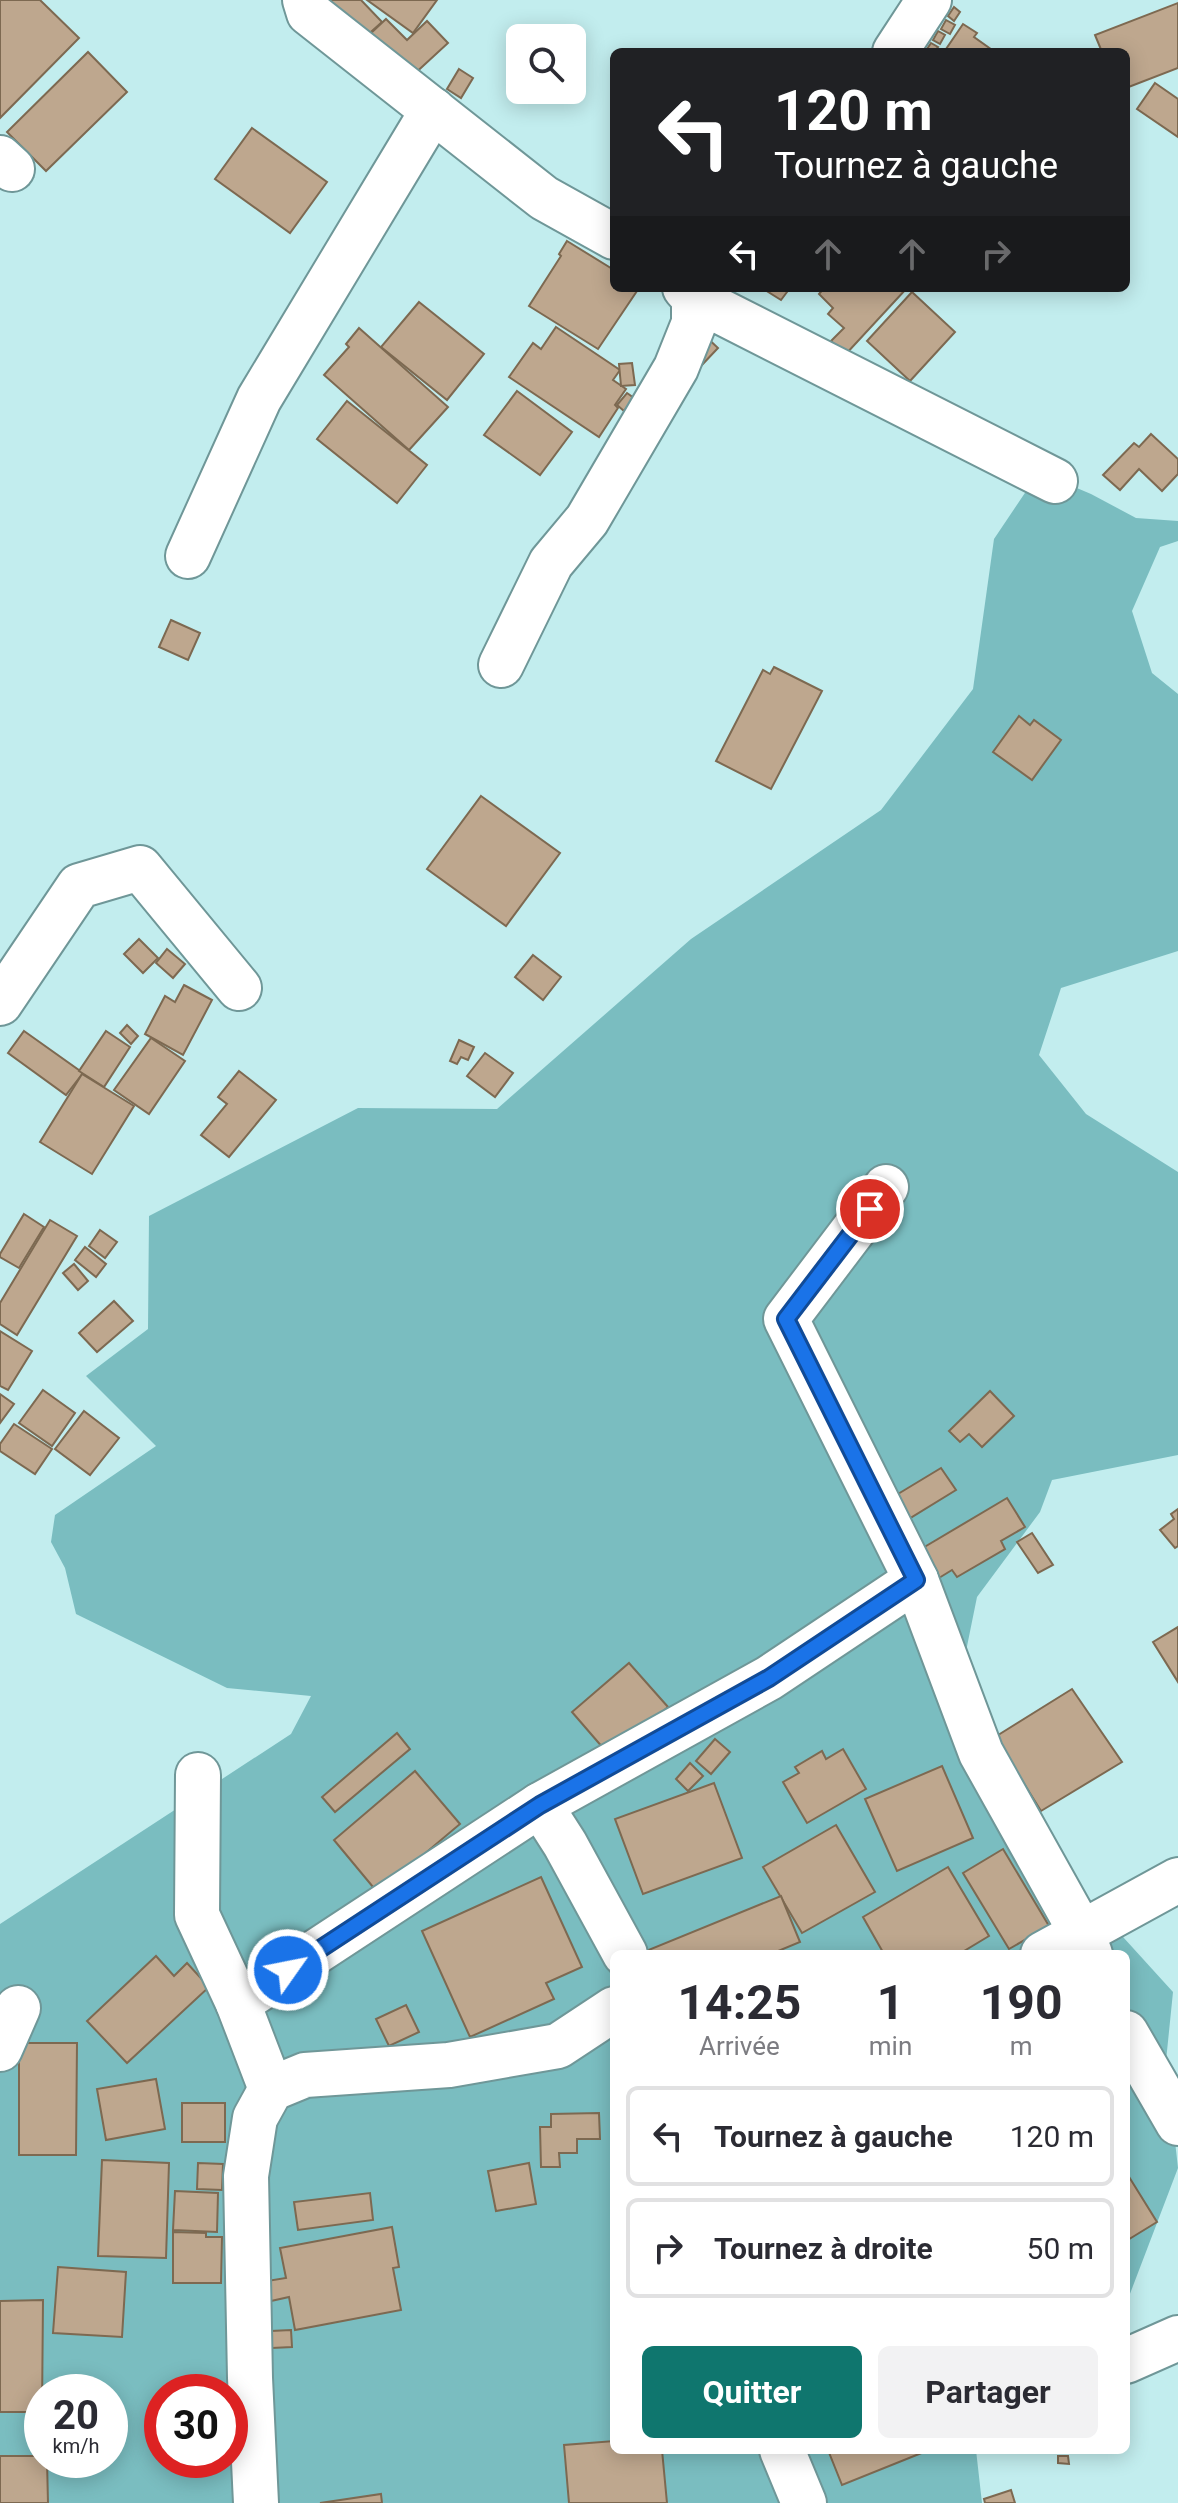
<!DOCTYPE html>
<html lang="fr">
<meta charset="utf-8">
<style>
body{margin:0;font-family:Roboto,sans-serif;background:#f2f2f3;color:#2b2b33;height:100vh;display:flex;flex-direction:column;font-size:30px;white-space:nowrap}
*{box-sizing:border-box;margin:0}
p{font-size:26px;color:#7c7c81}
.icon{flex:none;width:44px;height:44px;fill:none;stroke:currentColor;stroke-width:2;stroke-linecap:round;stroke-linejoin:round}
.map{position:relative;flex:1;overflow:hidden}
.drawer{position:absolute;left:610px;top:1950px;width:520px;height:504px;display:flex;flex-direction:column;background:#fff;border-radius:12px;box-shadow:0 4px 20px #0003}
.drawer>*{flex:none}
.hud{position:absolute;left:610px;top:48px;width:520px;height:244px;border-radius:12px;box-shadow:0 4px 20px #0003;background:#202124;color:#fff;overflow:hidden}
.fabs{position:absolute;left:506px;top:24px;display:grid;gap:16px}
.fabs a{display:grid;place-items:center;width:80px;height:80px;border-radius:12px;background:#fff;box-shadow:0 4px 20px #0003;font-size:40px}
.speed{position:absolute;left:24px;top:2374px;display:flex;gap:16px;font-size:40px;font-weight:700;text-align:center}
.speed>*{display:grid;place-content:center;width:104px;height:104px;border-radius:50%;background:#fff;box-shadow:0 4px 20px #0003;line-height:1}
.speed small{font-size:20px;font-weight:400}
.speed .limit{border:12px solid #d22;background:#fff;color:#111}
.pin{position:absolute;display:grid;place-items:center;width:68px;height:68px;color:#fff;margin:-34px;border:4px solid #fff;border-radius:50%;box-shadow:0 2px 8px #0007}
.me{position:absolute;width:88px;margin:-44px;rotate:57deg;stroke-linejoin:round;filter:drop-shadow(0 0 6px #0008)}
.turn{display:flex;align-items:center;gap:28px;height:168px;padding:0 32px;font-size:36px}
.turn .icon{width:104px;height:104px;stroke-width:2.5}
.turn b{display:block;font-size:56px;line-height:68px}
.lanes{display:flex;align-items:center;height:76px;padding:0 32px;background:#0003;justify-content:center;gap:40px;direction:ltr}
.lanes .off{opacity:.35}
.eta{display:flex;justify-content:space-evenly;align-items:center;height:136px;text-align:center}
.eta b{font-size:48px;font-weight:700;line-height:56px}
.primary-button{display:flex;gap:16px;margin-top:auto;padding:16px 32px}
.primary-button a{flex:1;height:92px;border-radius:12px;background:#0f766e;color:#fff;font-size:32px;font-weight:700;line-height:92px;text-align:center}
.primary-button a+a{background:#f2f2f3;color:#2b2b33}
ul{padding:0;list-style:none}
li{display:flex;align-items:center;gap:24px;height:100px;margin:0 16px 12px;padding:0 16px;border:4px solid #e1e1e2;border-radius:12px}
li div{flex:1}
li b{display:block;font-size:30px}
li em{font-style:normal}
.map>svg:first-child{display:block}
.green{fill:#7abdc0;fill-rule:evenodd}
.building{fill:#bea78e;stroke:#7d6951;stroke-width:2}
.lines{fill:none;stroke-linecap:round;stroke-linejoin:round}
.street-casing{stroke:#6f9798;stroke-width:48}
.street{stroke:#fff;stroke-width:44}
.route-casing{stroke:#114b97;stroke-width:20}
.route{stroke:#1a73e8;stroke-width:14}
</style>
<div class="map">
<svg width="1178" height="2503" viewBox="0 0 1178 2503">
<rect width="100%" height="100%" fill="#c2edee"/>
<!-- green -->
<path class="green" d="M1039 472 1091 494 1136 518 1178 521V541L1160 547 1132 611 1152 673 1178 694V951L1061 988 1039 1055 1086 1114 1178 1172V1455L1052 1480 1040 1512 977 1597 963 1666 993 1794 1173 1992 1166 2061 1178 2168 1128 2299 1126 2300V1954H614V2450H976L982 2503H0V1924L291 1734 311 1696 227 1688 76 1614 65 1568 51 1542 55 1515 156 1446 86 1376 148 1329 149 1216 358 1108 497 1109 691 939 881 810 973 689 994 539ZM42 2392H110V2460H42ZM162 2392H230V2460H162Z"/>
<!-- building -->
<g class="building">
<polygon points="0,0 40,0 79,38 0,118"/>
<polygon points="324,0 361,0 382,22 362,40"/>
<polygon points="367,0 437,0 413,33"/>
<polygon points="1178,3 1178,68 1126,88 1126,52 1102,52 1095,35"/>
<polygon points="954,7 960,12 954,21 948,16"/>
<polygon points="386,19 407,40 427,21 448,43 411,77 370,34"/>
<polygon points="946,20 955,25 950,34 941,29"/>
<polygon points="963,24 977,33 974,37 995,52 944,52"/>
<polygon points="938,31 945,35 940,44 933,40"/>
<polygon points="931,43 938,47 934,52 925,52"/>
<polygon points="88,52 127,92 46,171 7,132"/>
<polygon points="459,69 473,78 461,98 447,89"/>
<polygon points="1155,83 1178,99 1178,137 1137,109"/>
<polygon points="252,128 327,182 290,233 215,179"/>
<polygon points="567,241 614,270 614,288 639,288 598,349 529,306 561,256 559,254"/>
<polygon points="762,288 790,288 781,300"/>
<polygon points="824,288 907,288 845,355 831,341 844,328 828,314 833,308 819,294"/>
<polygon points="912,292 955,332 910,381 867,341"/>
<polygon points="419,302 484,354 447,400 381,347"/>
<polygon points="556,327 620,370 613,380 626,389 615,405 618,408 599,437 509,377 533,343 541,349"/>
<polygon points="359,328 448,407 409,450 324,375 349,347 346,344"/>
<polygon points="702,333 718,348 700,367 684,353"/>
<polygon points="632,363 635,385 621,386 619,364"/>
<polygon points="517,391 572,432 540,475 484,435"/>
<polygon points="627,393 634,398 624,411 617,405"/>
<polygon points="347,401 427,465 397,503 317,439"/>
<polygon points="1151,434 1178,459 1178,474 1162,491 1139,469 1120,490 1103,475 1134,443 1139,447"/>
<polygon points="171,620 200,633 188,660 159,647"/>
<polygon points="774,667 822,691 771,789 716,761 763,670 770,674"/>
<polygon points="1019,716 1030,725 1034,720 1061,740 1032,780 993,752"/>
<polygon points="481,796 560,853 506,926 427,869"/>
<polygon points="139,939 158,958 143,973 124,954"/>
<polygon points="167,949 185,964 173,978 156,963"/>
<polygon points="533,955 561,977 543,1000 515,977"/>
<polygon points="184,985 212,1000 183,1055 145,1034 165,996 175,1002"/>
<polygon points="127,1025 138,1036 131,1044 120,1033"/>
<polygon points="24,1031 83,1073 66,1095 8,1053"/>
<polygon points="106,1031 130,1047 104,1087 79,1071"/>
<polygon points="151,1038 185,1061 149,1114 114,1090"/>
<polygon points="459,1040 474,1047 468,1060 461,1057 457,1064 450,1061"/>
<polygon points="485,1053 513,1073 495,1097 467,1076"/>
<polygon points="239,1071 276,1100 229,1157 201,1135 227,1104 218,1097"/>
<polygon points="82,1074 134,1106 92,1174 40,1142"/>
<polygon points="24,1214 44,1227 19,1268 0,1257 0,1254"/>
<polygon points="50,1220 77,1236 17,1335 0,1324 0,1303"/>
<polygon points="100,1230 117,1242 105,1258 89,1246"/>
<polygon points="85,1247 106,1264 96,1277 75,1260"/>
<polygon points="74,1264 88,1281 78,1290 63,1273"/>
<polygon points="114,1301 133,1321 97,1352 79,1333"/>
<polygon points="0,1331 32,1351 8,1390 0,1386"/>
<polygon points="43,1390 75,1413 52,1446 19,1423"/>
<polygon points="990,1391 1014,1416 982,1447 969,1434 960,1442 949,1431"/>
<polygon points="0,1394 14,1404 0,1423"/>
<polygon points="84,1411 119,1438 90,1475 55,1449"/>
<polygon points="14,1424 52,1449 35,1474 0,1451 0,1444"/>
<polygon points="941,1468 956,1490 907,1520 893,1497"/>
<polygon points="1007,1498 1025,1527 1001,1541 1005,1549 957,1577 952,1570 934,1581 916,1552"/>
<polygon points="1178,1509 1178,1546 1175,1548 1160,1530 1174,1519 1171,1514"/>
<polygon points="1032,1533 1053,1565 1038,1573 1017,1542"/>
<polygon points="1178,1627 1178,1682 1153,1642"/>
<polygon points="629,1663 668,1707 610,1756 572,1712"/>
<polygon points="1072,1689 1122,1762 1041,1811 995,1737"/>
<polygon points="397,1733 410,1749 335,1812 322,1797"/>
<polygon points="715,1739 730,1752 711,1774 696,1761"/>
<polygon points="843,1749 866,1789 807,1823 783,1782 799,1773 795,1767 822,1751 826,1759"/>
<polygon points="690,1763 703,1776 688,1791 676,1779"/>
<polygon points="942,1766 973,1838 897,1871 865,1799"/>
<polygon points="415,1771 460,1824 378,1893 334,1840"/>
<polygon points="714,1783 742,1858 643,1894 615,1819"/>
<polygon points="836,1825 875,1892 802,1933 763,1867"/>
<polygon points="1003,1849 1049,1926 1009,1949 963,1873"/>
<polygon points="948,1867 989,1936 959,1954 884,1954 863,1917"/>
<polygon points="541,1877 582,1967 546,1983 554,1999 470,2037 422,1931"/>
<polygon points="781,1896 800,1942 771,1954 647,1954 646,1951"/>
<polygon points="156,1956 174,1976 187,1963 209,1987 127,2063 87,2021"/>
<polygon points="406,2005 419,2032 389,2046 376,2019"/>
<polygon points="19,2043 77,2043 76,2155 19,2155"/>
<polygon points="156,2079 165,2129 106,2140 97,2089"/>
<rect x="182" y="2103" width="43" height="39"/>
<polygon points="599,2113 600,2139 577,2139 577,2153 559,2153 560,2167 541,2167 540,2127 551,2127 551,2114"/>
<polygon points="102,2160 169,2163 166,2258 98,2256"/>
<polygon points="198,2163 223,2164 222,2190 197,2189"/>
<polygon points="529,2163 536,2204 496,2211 488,2171"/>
<polygon points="1126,2172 1157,2222 1126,2241"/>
<polygon points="175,2191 218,2193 217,2232 173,2230"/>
<polygon points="370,2193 373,2220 298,2230 294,2202"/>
<polygon points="392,2227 399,2267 393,2268 401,2310 295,2330 289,2297 271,2301 267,2281 286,2278 280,2248"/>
<polygon points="173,2232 206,2233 206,2237 222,2237 221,2283 173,2283"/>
<polygon points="58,2267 126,2272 122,2337 53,2333"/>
<polygon points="43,2300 42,2412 0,2412 0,2301"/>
<polygon points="291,2330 292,2347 272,2348 271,2331"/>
<polygon points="614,2441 614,2450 662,2450 667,2503 569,2503 564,2445"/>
<polygon points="828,2450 929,2450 842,2485"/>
<polygon points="0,2456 42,2456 42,2460 47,2460 48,2503 0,2503"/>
<polygon points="1058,2456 1068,2456 1069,2464 1058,2463"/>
<polygon points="1011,2490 1015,2503 985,2503 984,2499"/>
<polygon points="381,2494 382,2503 320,2503"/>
</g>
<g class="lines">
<!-- street casing -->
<g class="street-casing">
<g id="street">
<polyline points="305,0 309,13 544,198 614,237"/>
<polyline points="895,52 929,0"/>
<polyline points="0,158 12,169"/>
<polyline points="694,298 1055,481"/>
<polyline points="188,556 259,399 433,110"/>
<polyline points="501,665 551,563 587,520 676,368 694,323 694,298 685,288"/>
<polyline points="0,1003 79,886 140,868 239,988"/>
<polyline points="886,1187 786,1319 916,1580 981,1753 1081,1932 1090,1954"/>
<polyline points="198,1775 197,1915 238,2003"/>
<polyline points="540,1805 565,1844 625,1954"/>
<polyline points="1043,1954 1178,1880"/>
<polyline points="1126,2033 1178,2123"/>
<polyline points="0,2049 18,2008"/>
<polyline points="271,2089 238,2003 540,1805 769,1678 916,1580"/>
<polyline points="1126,2361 1178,2338"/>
<polyline points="782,2450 804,2503"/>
<polyline points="256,2503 250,2378 246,2176 255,2118 271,2089 305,2075 449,2065 558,2046 614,2009"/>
</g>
</g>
<!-- street -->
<use href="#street" class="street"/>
</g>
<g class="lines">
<!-- route casing -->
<g class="route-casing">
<polyline id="route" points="288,1970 540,1805 769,1678 916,1580 786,1319 870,1209"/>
</g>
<!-- route -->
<use href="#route" class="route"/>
</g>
</svg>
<div class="fabs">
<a><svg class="icon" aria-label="search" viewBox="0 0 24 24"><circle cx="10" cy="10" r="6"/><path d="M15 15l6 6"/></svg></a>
</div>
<div class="speed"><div>20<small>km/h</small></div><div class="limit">30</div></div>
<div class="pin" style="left:870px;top:1209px;background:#d93025"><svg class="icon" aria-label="arrive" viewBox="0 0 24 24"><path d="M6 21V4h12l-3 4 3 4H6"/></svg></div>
<svg class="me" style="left:288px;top:1970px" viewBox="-20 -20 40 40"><circle r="17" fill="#1a73e8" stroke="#fff" stroke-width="3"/><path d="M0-11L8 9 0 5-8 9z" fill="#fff"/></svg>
<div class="hud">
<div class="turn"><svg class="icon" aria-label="left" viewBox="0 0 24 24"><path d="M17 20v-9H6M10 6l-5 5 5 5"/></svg><div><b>120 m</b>Tournez à gauche</div></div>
<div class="lanes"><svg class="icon" aria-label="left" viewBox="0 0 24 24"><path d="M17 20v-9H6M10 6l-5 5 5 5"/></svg><svg class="icon off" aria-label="ahead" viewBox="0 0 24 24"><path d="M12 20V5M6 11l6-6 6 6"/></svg><svg class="icon off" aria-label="ahead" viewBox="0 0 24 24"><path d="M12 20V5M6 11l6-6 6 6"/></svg><svg class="icon off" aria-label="right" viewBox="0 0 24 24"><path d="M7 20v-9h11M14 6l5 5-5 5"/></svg></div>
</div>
<section class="drawer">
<div class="eta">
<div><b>14:25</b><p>Arrivée</p></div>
<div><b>1</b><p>min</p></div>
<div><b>190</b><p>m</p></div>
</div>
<ul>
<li><svg class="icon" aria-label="left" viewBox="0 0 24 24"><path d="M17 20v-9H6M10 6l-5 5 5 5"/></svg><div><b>Tournez à gauche</b></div><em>120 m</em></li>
<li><svg class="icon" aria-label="right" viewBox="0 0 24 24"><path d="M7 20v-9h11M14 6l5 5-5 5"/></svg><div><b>Tournez à droite</b></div><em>50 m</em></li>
</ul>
<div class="primary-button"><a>Quitter</a><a>Partager</a></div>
</section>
</div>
